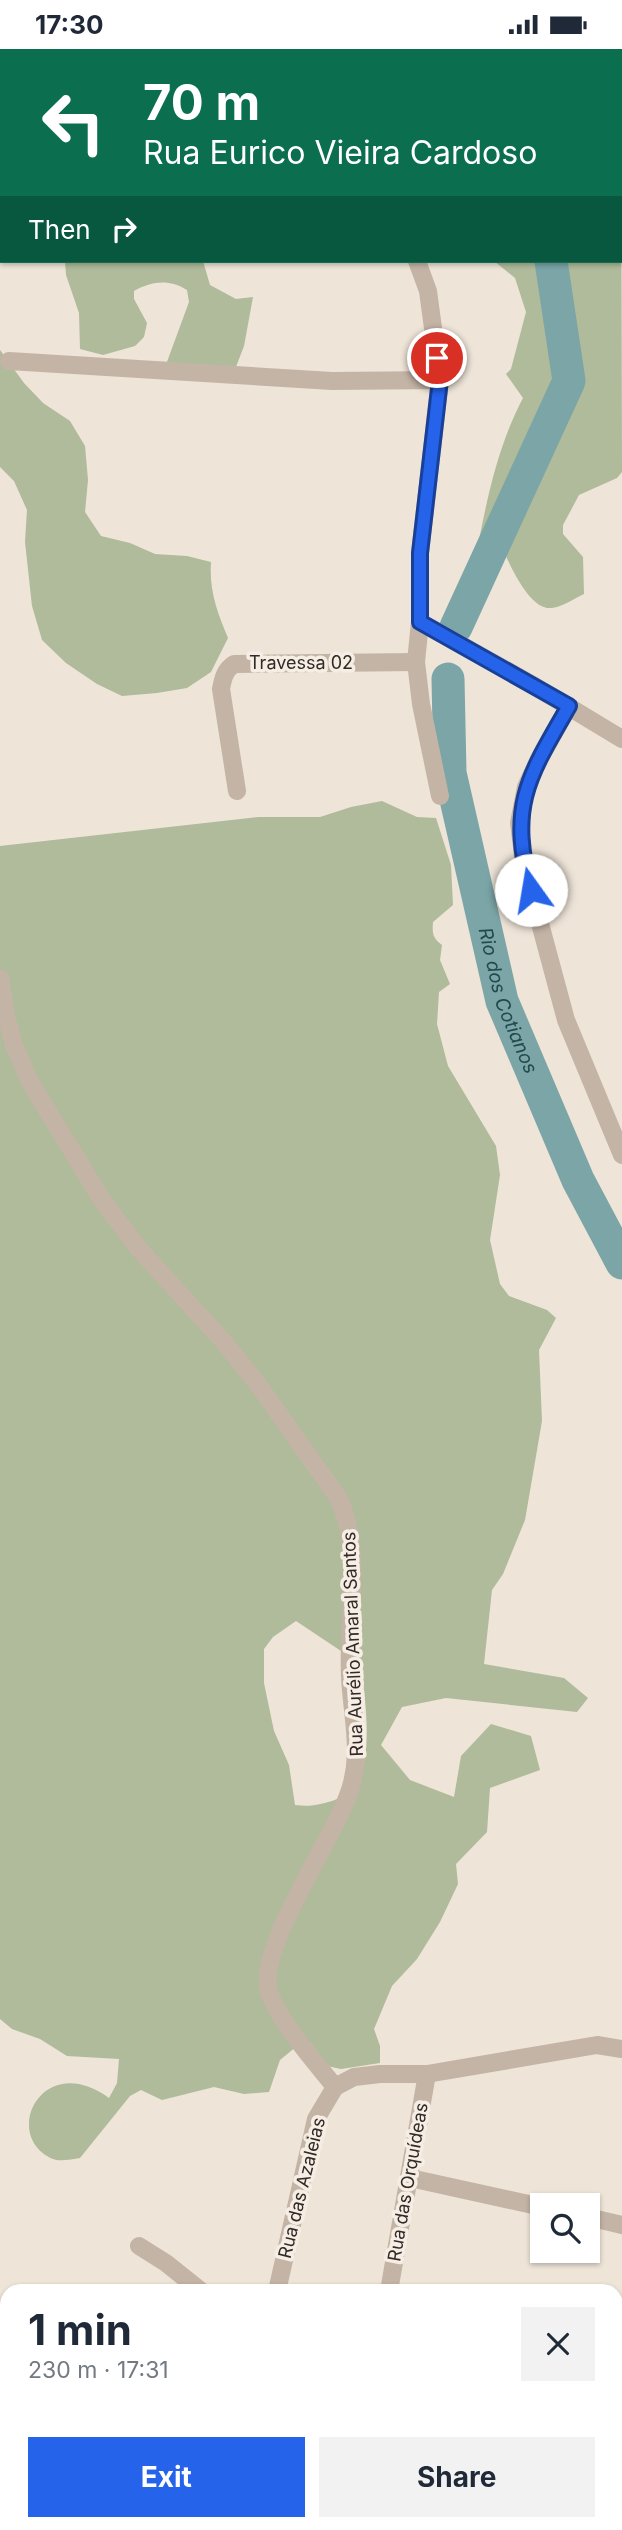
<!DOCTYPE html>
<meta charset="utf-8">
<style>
body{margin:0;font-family:Inter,sans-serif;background:#f2f2f3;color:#1f2937;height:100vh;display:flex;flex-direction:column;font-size:26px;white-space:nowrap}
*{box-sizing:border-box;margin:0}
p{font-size:23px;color:#747a83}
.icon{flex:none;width:38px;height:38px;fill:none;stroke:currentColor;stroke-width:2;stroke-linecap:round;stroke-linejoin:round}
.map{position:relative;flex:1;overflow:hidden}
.side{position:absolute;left:0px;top:2235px;width:623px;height:247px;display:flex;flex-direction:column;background:#fff;border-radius:21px 21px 0 0;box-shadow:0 2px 5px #0004}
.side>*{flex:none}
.banner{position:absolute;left:0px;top:0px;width:623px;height:214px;box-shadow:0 2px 5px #0004;background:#0b6e4f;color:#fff;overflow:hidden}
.fabs{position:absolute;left:530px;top:2144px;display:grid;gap:14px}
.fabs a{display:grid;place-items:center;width:70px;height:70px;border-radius:0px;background:#fff;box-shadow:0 2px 5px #0004;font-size:35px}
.pin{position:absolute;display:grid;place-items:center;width:60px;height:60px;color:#fff;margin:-30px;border:4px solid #fff;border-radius:50%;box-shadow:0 2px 7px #0007}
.me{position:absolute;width:77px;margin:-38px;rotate:347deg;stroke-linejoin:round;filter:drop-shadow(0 0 5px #0008)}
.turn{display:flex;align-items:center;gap:24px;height:147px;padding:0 28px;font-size:32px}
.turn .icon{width:91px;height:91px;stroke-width:2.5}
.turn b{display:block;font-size:49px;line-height:60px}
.then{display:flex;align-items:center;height:66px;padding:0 28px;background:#0003;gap:14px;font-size:26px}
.round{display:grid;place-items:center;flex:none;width:74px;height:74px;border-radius:0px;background:#f2f2f3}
.summary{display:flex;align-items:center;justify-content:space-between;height:119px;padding:0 28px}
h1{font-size:42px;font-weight:700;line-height:52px}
.cta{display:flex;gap:14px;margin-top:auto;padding:14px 28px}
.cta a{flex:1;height:80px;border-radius:0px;background:#2563eb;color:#fff;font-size:28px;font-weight:700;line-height:80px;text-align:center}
.cta a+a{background:#f2f2f3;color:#1f2937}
.status{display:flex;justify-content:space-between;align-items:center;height:49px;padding:0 35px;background:#fff;direction:ltr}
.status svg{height:19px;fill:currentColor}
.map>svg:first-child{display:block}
.green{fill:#afbb9a;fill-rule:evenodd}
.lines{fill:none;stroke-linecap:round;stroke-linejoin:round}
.river{stroke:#7ba5a7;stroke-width:33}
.lane{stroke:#c4b4a6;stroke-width:9}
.street{stroke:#c4b4a6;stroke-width:18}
.route-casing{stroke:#184099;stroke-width:18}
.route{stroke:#2563eb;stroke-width:12}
.labels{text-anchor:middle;stroke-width:7;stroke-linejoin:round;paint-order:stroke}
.street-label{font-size:18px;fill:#312a26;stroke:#f6eee4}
.water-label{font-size:19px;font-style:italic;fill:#204a4e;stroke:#f6eee4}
</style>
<div class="status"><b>17:30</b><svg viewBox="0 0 49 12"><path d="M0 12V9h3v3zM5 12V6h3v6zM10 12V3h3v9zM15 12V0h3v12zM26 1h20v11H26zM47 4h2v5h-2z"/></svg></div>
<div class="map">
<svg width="622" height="2481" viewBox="0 0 622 2481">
<rect width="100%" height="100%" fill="#eee4d8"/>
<!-- green -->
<g class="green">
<path d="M621 30 622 423 617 429 579 446 563 476V485L583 508 584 545C575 549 562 558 552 559 527 562 505 505 497 486L479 491C489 441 499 395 523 349L506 325 511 320 526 263 515 229 494 212H621Z"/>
<path d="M65 212H203L210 236 236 250 253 248 244 297 234 323 164 321 189 253 187 241C169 230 152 232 134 242V250L147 274 144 288 135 297 103 306 80 300 79 264 66 226Z"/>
<path d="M0 301 24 334 43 354 70 372 85 397 88 431 85 463 101 487 130 494 155 505 187 507 211 513C209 541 217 563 228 589L211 623 187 639 157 644 122 647 97 635 66 614 42 591 32 557 25 493 27 461 14 432 0 418Z"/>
<path d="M382 752 417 768 436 769 451 816 453 856 433 873C432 885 433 889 442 896L440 911 450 935 439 943 437 975 448 1017 496 1097 500 1126 490 1191 500 1235 509 1247 547 1261 556 1269 539 1301 542 1372 525 1471 503 1525 492 1541 484 1615 564 1629 588 1649 577 1663 446 1649 402 1658 381 1696 410 1731 454 1748 461 1707 491 1675 531 1687 540 1721 490 1739 487 1783 456 1815 458 1835 440 1873 417 1910 392 1937 374 1980 380 1997V2014L341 2020 327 2017 310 1993 303 1992 280 2011 269 2043 244 2045 214 2038 162 2051 141 2041 130 2047 80 2109C72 2110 60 2113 53 2110 0 2087 42 2000 109 2049L117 2034 119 2010 67 2007 40 1990 12 1980 0 1970V797L259 768H320L351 758ZM296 1572 362 1616C364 1656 382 1737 332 1752 318 1756 309 1758 295 1756L289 1716 274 1682 264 1634V1600L273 1588Z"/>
</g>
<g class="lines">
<!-- river -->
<g class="river">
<polyline points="519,0 520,2"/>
<polyline points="456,578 569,332 551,212"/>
<path id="s1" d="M448 630 450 724 502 952 578 1131 622 1214"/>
</g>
<!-- lane -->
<polyline class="lane" points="375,2 379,0"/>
<!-- street -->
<g class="street">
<polyline points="289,0 290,2"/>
<polyline points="417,212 428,242 440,331 420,504 420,573 531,635 622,690"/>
<polyline points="9,312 332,332 440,331"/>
<polyline points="420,573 416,613 421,655 440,747"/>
<polyline points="569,657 539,710 526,738 519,774 524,815 566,971 622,1106"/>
<path d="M237 742 221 640C223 629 225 621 234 615L416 613"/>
<path d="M0 929 6 967 14 996 30 1033 102 1151 140 1201 222 1291 257 1334 339 1450C363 1503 347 1571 350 1628 352 1670 364 1708 347 1749 330 1794 261 1895 268 1938 272 1965 317 2015 335 2038L354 2028 380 2025H427L597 1996 622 2000"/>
<polyline points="410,2129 542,2158"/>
<polyline points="588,2168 622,2176"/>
<polyline points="139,2197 166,2214 201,2242"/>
<polyline points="277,2242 316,2070 335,2038"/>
<polyline points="389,2242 427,2025"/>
<polyline points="616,2338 622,2339"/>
<polyline points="0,2350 7,2351"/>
<polyline points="616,2435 622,2436"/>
<polyline points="186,2474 192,2481"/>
<polyline points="531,2481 532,2474"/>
</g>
</g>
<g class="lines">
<!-- route casing -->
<g class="route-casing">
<path id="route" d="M437 309 440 331 420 504V573L569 657C528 728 508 757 531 841"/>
</g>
<!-- route -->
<use href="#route" class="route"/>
</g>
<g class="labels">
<!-- street labels -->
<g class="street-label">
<text x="301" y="620">Travessa 02</text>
<text transform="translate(353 1595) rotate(-92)" y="6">Rua Aurélio Amaral Santos</text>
<text transform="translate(408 2133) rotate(-80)" y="6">Rua das Orquídeas</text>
<text transform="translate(302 2139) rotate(-76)" y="6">Rua das Azaleias</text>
</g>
<!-- water labels -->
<g class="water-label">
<text dy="7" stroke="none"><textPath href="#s1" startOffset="329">Rio dos Cotianos</textPath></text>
</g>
</g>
</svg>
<div class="fabs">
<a><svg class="icon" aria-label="search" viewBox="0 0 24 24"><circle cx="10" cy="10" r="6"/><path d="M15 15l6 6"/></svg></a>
</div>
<div class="pin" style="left:437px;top:309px;background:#d93025"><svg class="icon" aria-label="arrive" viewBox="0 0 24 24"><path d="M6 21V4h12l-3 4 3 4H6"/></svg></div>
<svg class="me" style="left:531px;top:841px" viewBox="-20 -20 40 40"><circle r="19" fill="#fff"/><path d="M0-13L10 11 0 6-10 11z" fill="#2563eb"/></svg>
<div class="banner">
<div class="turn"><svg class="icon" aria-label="left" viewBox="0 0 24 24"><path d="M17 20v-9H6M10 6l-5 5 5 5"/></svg><div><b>70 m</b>Rua Eurico Vieira Cardoso</div></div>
<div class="then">Then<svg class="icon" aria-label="right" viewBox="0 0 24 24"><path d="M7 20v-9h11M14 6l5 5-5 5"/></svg></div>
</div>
<section class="side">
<div class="summary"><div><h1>1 min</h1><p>230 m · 17:31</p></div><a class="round"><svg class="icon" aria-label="close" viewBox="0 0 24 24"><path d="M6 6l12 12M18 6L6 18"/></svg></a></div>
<div class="cta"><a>Exit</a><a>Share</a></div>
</section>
</div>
